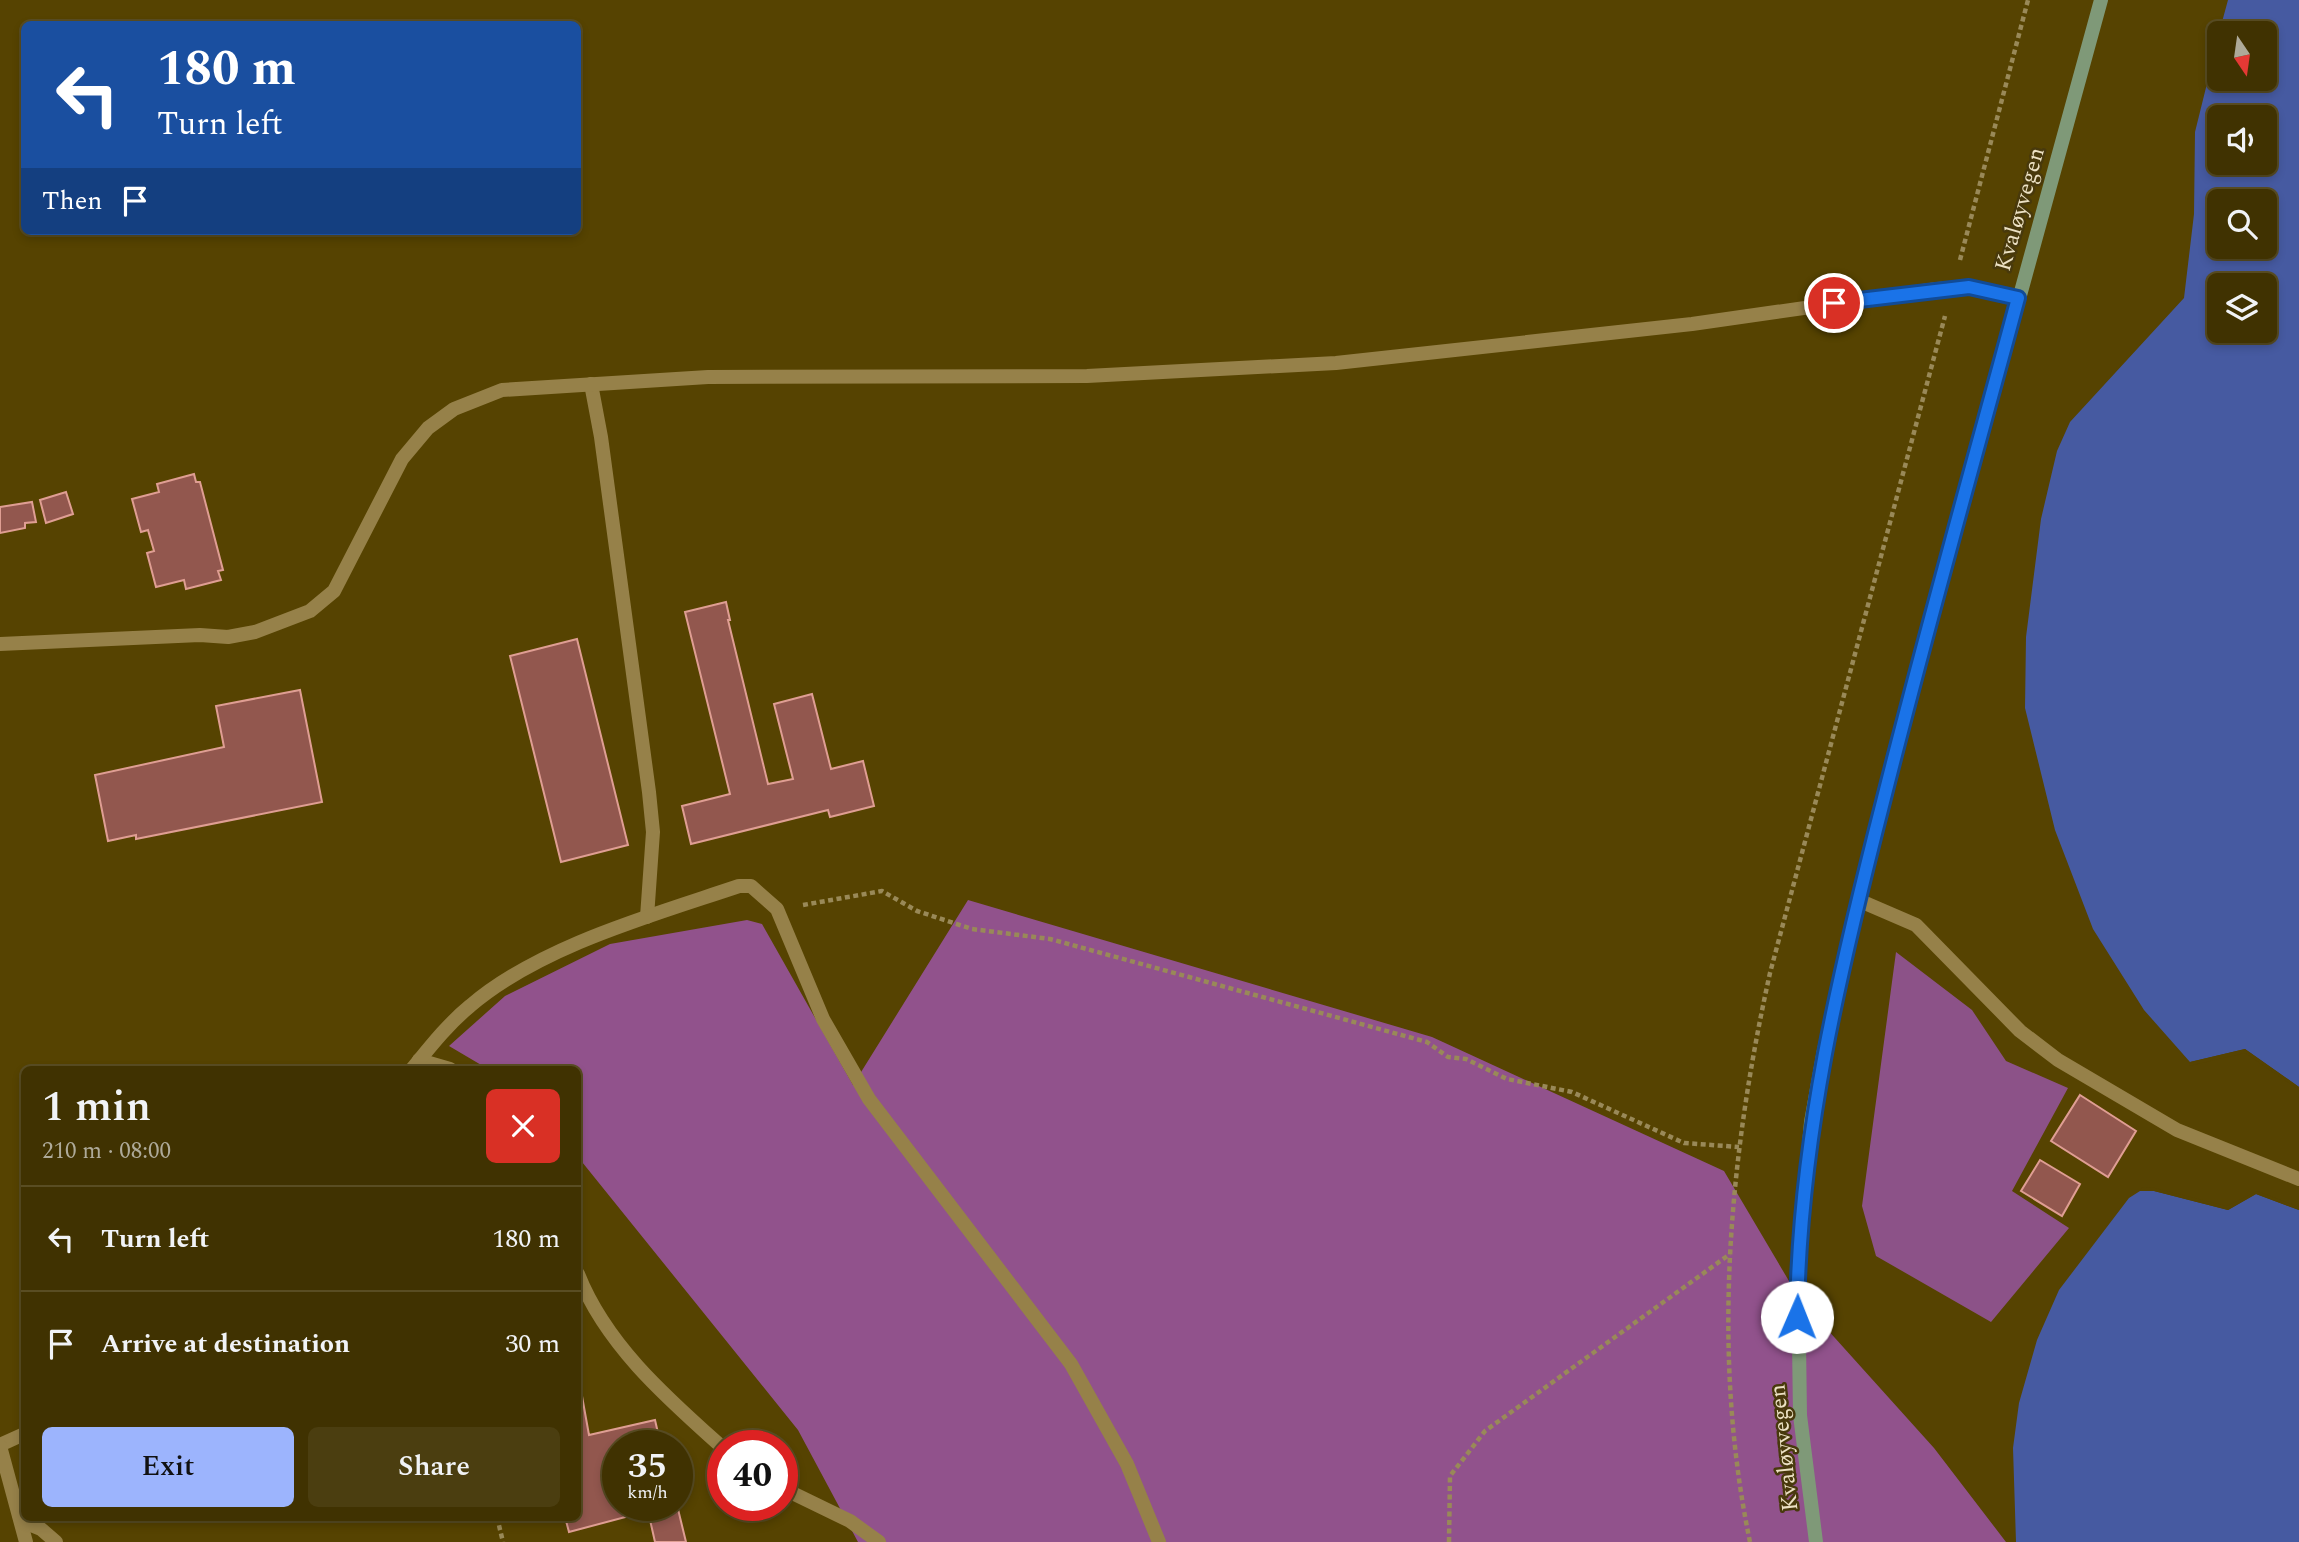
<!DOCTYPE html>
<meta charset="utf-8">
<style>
body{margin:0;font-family:Spectral,serif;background:#4b3e10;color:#f1f3f6;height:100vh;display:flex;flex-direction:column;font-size:26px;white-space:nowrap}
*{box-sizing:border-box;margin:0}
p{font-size:23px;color:#aeaa99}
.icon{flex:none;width:38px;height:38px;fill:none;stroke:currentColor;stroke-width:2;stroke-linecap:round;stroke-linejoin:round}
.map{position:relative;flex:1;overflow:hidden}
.drawer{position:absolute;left:21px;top:1066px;width:560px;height:455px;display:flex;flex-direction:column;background:#403201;border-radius:10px;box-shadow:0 4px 10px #0003,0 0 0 2px #594d23}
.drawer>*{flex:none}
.banner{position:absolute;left:21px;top:21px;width:560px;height:214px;border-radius:10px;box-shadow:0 4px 10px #0003,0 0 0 2px #594d23;background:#1a4fa0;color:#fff;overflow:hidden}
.needle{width:46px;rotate:167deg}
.buttons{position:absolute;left:2207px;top:21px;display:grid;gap:14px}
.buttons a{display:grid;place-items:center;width:70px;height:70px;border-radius:10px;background:#403201;box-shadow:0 4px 10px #0003,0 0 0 2px #594d23;font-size:35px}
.speed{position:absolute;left:602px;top:1430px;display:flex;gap:14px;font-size:35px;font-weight:700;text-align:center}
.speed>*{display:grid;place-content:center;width:91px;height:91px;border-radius:50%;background:#403201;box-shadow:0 4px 10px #0003,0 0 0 2px #594d23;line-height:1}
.speed small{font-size:18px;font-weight:400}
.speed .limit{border:10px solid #d22;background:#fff;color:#111}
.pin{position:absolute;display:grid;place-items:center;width:60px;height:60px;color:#fff;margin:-30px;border:4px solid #fff;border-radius:50%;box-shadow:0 2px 7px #0007}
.me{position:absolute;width:77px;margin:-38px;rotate:1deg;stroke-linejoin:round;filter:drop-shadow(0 0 5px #0008)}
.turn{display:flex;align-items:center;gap:24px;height:147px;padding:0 21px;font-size:32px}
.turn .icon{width:91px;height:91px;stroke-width:2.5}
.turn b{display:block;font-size:49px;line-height:60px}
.then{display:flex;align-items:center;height:66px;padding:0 21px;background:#0003;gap:14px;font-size:26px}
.round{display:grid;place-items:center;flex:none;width:74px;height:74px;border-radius:10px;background:#4b3e10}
.head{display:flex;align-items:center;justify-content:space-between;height:119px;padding:0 21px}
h1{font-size:42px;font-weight:600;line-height:52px}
.cta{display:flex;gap:14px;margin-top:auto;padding:14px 21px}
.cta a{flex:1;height:80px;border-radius:10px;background:#9cb4fd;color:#111;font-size:28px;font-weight:600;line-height:80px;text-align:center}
.cta a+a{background:#4b3e10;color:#f1f3f6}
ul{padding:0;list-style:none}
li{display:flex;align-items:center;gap:21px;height:105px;padding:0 21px;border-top:2px solid #594d23}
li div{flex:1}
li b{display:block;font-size:26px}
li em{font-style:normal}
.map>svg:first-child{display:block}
.green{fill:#8c5288}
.forest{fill:#91528c}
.water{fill:#465aa1;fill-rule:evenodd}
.pier{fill:#564301}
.building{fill:#92574e;stroke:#df9e93;stroke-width:2}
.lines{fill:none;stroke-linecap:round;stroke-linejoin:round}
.path{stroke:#998958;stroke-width:4.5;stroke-dasharray:5 3.5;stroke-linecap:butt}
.lane{stroke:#968149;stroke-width:14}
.street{stroke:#968149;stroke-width:14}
.secondary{stroke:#7f9978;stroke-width:14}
.route-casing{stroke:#114b97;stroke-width:18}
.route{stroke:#1a73e8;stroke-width:12}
.labels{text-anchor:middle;stroke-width:5;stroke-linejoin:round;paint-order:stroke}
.street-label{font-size:23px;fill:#ece1c4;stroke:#48390c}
</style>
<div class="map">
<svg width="2299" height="1542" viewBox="0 0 2299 1542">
<rect width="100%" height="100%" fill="#564301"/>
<!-- green -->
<polygon class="green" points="1896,952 1972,1010 2006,1061 2068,1088 2012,1191 2069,1228 1991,1322 1876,1256 1862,1206"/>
<!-- forest -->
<polygon class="forest" points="968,900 1432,1037 1724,1171 1799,1298 1934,1448 2006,1542 858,1542 798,1430 578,1157 578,1069 488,1069 449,1046 505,996 610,944 747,920 762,924 853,1085"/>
<!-- water -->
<g class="water">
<path d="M2228 0H2299V1087L2245 1049 2190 1062 2144 1010 2093 929 2055 830 2025 708 2026 637 2041 519 2057 451 2070 422 2184 298 2194 214 2195 132 2219 35V79H2264V33H2219ZM2219 117H2264V163H2219ZM2219 201H2264V247H2219ZM2219 285H2264V331H2219Z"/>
<polygon points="2140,1191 2154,1191 2228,1210 2256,1194 2299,1210 2299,1542 2016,1542 2013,1448 2019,1403 2037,1340 2059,1290 2129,1198"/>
</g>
<!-- pier -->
<g class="pier">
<polygon points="2245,1049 2299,1087 2299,1090 2245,1053 2189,1066 2190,1062"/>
<polygon points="2142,1187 2155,1188 2227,1206 2257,1191 2299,1207 2299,1210 2256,1194 2228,1210 2154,1191 2140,1191"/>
</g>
<!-- building -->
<g class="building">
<polygon points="194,474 196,482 200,482 223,570 218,571 221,580 186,589 184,580 156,587 147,553 154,551 148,530 141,532 132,499 159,492 157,484"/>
<polygon points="66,492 73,514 46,523 40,500"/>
<polygon points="32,502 36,522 25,523 25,528 0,533 0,507"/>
<polygon points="726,602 730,620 728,620 768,784 793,779 774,704 812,694 831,769 863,761 874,806 830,817 828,810 691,844 682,806 730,794 685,612"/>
<polygon points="577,639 628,845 561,862 510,656"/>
<polygon points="300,690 322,802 136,839 136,835 108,841 95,775 224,747 216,706"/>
<polygon points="2080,1095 2136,1131 2108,1177 2051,1141"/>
<polygon points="2040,1160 2080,1184 2062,1216 2021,1191"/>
<polygon points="580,1385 589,1435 655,1420 661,1446 618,1446 618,1505 677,1505 686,1542 655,1542 648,1511 569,1532 565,1517 578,1517 578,1386"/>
</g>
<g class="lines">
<!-- path -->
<g class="path">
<polyline points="1960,260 2028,0"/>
<polyline points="803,905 882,891 917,911 972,929 1050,939 1427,1042 1448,1057 1466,1059 1507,1079 1572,1092 1684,1143 1739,1147"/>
<polyline points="497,1517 503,1542"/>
<polyline points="1449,1542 1450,1476 1485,1431 1730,1254"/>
<path d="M1750 1542C1711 1355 1729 1157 1770 973L1945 316"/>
</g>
<!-- lane -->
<g class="lane">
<polyline points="591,384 601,437 649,792 653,832 647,917"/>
<polyline points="0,644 200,635 228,637 255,632 310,611 334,591 402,459 428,428 454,409 502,390 708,377 1087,376 1336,363 1692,324 1937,289 1969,287 2018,298"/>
<polyline points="1858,900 1916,925 2020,1031 2058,1060 2177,1130 2299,1179"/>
<polyline points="419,1060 450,1069"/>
<path d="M412 1069C430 1047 448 1024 470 1006 540 946 653 915 739 886H751L777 909 823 1019 869 1099 1071 1364 1127 1464 1159 1542"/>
<path d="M578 1274C606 1345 667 1398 723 1448"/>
<polyline points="0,1445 24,1434"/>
<polyline points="782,1488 850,1521 879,1542"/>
<polyline points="21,1521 41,1529 56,1542"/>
</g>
<!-- street -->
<polyline class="street" points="0,1446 26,1542"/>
<!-- secondary -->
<polyline class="secondary" points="1816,1542 1800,1415 1798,1268 1811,1122 1824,1050 1897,744 2101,0"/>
</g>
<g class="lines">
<!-- route casing -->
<g class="route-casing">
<path id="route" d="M1797 1317C1799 1138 1840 970 1884 798 1926 631 1973 465 2018 298L1969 287 1834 303"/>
</g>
<!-- route -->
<use href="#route" class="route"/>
</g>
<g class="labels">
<!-- street labels -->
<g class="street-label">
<text transform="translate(2019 209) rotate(-74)" y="8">Kvaløyvegen</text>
<text transform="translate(1783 1448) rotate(-96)" y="8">Kvaløyvegen</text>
</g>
</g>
</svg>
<div class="buttons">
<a><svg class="needle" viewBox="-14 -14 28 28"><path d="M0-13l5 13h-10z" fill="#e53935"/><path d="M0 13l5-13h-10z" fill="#aeaa99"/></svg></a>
<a><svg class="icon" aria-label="sound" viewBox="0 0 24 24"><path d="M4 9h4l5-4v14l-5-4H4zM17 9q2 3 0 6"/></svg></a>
<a><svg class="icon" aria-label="search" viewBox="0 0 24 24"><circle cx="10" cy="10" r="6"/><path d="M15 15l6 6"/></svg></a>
<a><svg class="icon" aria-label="layers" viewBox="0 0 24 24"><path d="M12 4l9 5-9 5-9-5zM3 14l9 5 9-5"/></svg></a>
</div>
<div class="speed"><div>35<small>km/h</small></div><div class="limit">40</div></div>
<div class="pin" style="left:1834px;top:303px;background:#d93025"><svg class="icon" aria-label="arrive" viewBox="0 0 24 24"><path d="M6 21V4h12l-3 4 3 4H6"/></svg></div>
<svg class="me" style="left:1797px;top:1317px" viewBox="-20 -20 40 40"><circle r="19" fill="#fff"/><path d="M0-13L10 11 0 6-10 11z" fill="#1a73e8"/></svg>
<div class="banner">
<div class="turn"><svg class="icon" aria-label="left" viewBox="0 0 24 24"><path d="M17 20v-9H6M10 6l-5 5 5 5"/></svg><div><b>180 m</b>Turn left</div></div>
<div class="then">Then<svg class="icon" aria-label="arrive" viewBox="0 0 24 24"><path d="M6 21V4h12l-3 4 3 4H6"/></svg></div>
</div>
<section class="drawer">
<div class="head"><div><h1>1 min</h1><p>210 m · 08:00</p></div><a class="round" style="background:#d93025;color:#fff"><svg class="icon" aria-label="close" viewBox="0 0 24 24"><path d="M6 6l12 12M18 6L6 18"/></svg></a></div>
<ul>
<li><svg class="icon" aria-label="left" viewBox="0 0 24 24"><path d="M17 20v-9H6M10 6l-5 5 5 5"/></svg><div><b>Turn left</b></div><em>180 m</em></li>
<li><svg class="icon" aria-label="arrive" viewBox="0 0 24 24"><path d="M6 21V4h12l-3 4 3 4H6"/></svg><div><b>Arrive at destination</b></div><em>30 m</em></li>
</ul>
<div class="cta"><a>Exit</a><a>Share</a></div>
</section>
</div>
